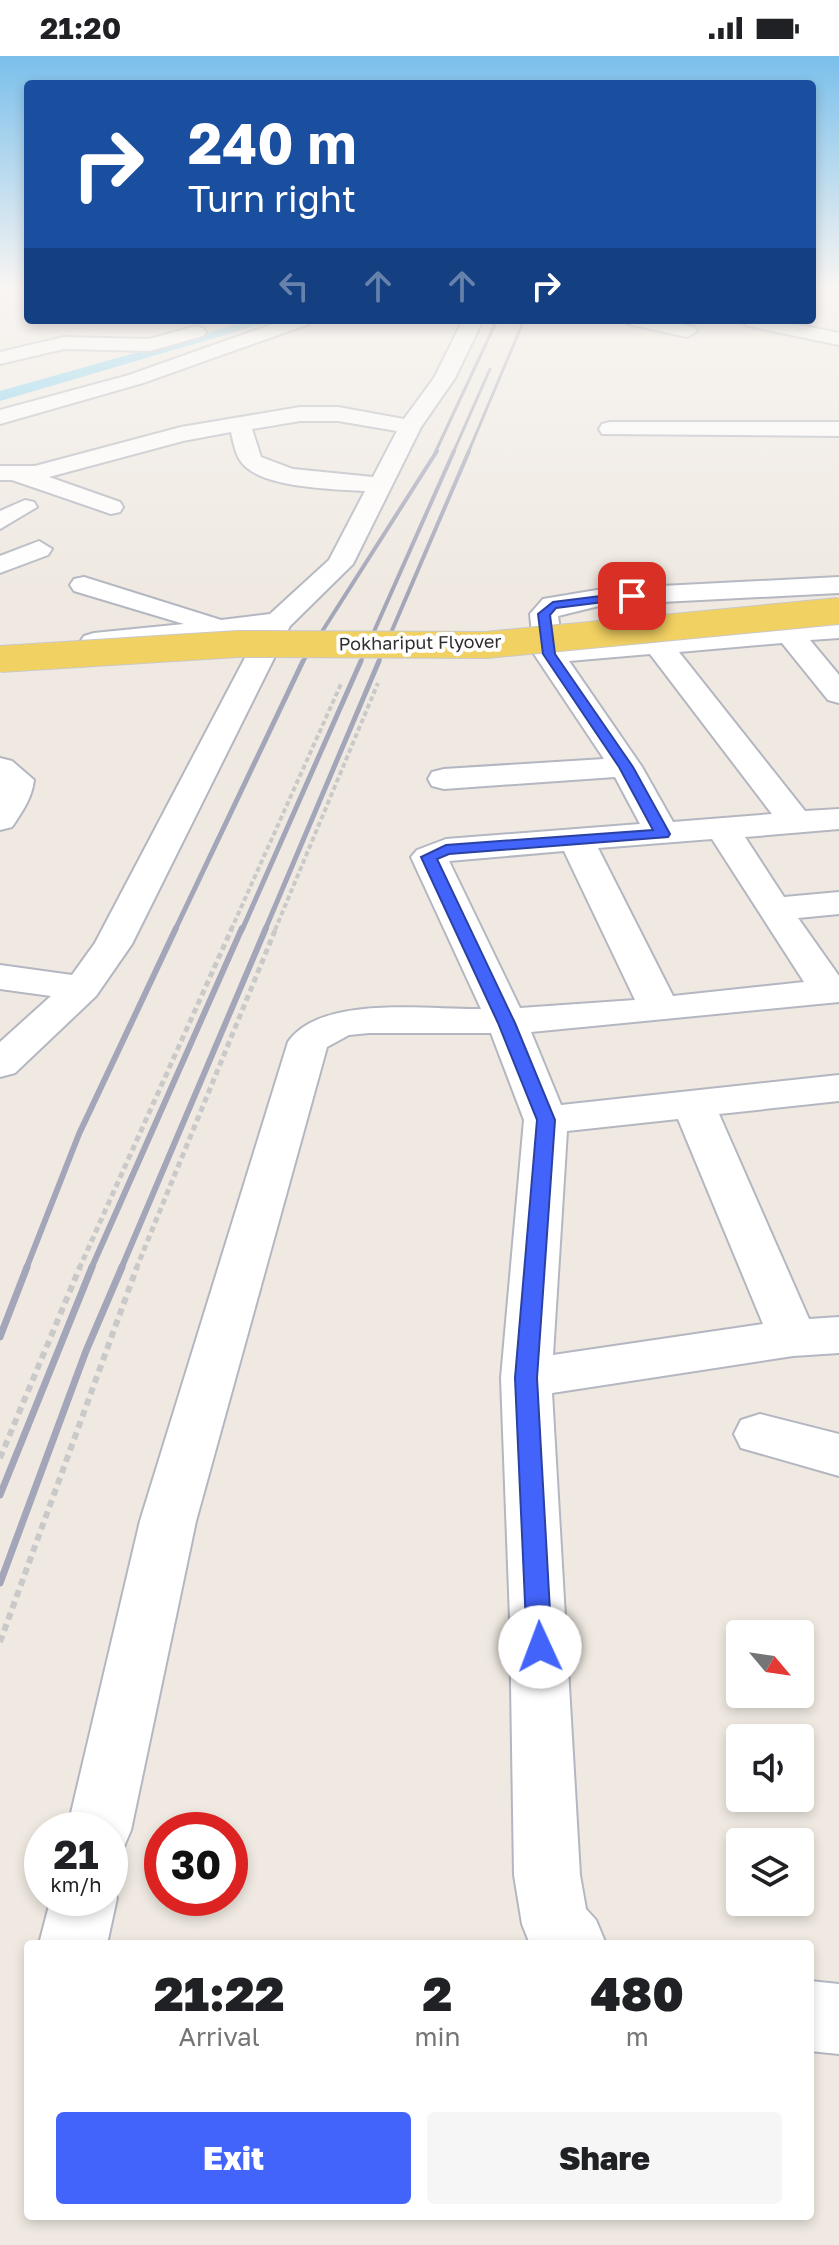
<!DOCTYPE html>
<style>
body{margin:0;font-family:"Golos Text",sans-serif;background:#f6f6f6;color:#202124;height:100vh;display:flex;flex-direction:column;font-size:30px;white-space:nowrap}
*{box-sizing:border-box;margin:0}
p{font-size:26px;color:#757577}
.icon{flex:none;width:44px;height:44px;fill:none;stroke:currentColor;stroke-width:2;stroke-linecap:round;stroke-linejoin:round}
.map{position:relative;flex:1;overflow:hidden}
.sheet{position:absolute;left:24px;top:1884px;width:790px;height:280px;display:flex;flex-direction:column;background:#fff;border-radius:8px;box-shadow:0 4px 12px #0003}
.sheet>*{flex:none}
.top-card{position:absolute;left:24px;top:24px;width:792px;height:244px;border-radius:8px;box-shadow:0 4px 12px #0003;background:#1a4fa0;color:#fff;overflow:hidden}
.needle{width:52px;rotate:119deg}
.tools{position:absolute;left:726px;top:1564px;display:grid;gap:16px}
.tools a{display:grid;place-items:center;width:88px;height:88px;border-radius:8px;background:#fff;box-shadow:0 4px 12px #0003;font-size:40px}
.speed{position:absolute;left:24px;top:1756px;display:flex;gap:16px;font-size:40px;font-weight:700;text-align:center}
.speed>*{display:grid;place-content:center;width:104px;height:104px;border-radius:50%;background:#fff;box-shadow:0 4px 12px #0003;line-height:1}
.speed small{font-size:20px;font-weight:400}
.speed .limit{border:12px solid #d22;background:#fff;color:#111}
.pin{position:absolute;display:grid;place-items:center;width:68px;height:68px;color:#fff;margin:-34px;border-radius:16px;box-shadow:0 4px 12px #0006}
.me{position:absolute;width:88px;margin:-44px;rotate:358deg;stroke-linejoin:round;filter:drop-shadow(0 0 6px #0008)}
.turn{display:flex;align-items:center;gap:28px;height:168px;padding:0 32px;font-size:36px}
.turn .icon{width:104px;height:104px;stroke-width:2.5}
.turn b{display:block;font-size:56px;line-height:68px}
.lanes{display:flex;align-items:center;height:76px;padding:0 32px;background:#0003;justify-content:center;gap:40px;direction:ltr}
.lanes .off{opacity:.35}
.eta{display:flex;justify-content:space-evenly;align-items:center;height:136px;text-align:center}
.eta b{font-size:48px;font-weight:800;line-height:56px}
.action{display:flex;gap:16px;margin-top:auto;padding:16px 32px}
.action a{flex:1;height:92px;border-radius:8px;background:#4264fb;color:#fff;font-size:32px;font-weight:800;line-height:92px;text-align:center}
.action a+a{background:#f6f6f6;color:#202124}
.status{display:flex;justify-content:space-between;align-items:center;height:56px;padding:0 40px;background:#fff;direction:ltr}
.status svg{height:22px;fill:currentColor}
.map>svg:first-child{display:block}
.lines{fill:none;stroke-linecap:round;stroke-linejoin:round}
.canal{fill:#75cff0;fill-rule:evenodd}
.minor-casing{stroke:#b4b7c1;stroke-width:4}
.path-far2{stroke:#c9c9c9;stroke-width:4;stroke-dasharray:5 3;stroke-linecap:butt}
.path-far1{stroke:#c9c9c9;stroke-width:5;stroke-dasharray:6 4;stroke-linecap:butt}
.path{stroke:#c9c9c9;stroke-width:6;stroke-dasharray:7 5;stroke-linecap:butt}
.minor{fill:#fff;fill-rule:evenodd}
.rail-far4{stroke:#a3a6b8;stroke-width:3}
.rail-far3{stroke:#a3a6b8;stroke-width:4}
.rail-far2{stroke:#a3a6b8;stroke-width:5}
.rail-far1{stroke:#a3a6b8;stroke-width:6}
.rail{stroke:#a3a6b8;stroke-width:7}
.major-bridge-casing{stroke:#c9c9c9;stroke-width:28;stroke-linecap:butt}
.major-bridge{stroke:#f2d163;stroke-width:26}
.route{fill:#4264fb;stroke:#2b41a3;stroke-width:2}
.labels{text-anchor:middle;stroke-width:8;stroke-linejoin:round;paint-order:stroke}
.far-street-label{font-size:18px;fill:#2e2e2e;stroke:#fff}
</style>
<div class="status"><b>21:20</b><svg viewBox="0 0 49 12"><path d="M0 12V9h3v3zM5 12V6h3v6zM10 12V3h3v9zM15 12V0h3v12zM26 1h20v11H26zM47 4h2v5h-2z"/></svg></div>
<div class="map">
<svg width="839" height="2189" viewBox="0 0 839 2189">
<rect width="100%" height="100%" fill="#efe9e1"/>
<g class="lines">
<!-- canal -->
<polygon class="canal" points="252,264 276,264 0,345 0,335"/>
<!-- minor casing -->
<g class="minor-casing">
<g id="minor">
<polygon points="822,230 839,230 839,236 825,234"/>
<polygon points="284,264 312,264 309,268 143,327 0,368 0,354 129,319"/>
<path d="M463 264H483L455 322 421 371 353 508 290 570 132 888 96 940 15 1017 0 1021V986L51 940 0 933V909L72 919 95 887 258 577 94 595 84 592 80 586 84 580 94 577 184 568 74 535 70 529 74 523 84 521 221 564 270 558 329 504 365 435C335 433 269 432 246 411 236 403 234 389 231 376L183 385 49 421 120 446 123 451 120 456 111 458 12 424H0V410H35L181 371 300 351H338L404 363 434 322ZM300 365H338L397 375 373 421 293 413 261 401 252 373Z"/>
<polygon points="625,264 663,264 694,271 697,275 687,281 628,268"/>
<polygon points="738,264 776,264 839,277 839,289 748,270"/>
<polygon points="196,270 203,272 206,276 203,280 150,295 64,293 0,308 0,296 64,281 149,283"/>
<polygon points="610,366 839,366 839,380 602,378 599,373 602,368"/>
<polygon points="25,444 34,446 37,451 0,473 0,455"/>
<polygon points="39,485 52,493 48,499 0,517 0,500"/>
<path d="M839 521V537L603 549 558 560 562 588 839 564V582L810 584 839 619V647L828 644 782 587 679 596 805 755 839 753V773L745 781 784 841 839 836V858L798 862 839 920V946L531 976 561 1049 839 1019V1045L719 1058 809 1263 839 1261V1297L793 1300 552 1337 580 1819 586 1853 596 1864 606 1888H530L522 1868 514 1819 510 1563 501 1322 524 1064 491 977H369L349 979 327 991 196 1465 131 1774 122 1795 110 1800V1774H67L140 1465 288 986C321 938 429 954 481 953L411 801 417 794 446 783 640 768 615 721 444 733 432 730 428 723 432 716 444 713 604 703 534 598 530 558 543 543 603 533ZM650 598 772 758 673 766 642 711 569 605ZM712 783 804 926 673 940 598 792ZM564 795 635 944 520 952 449 805ZM678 1063 763 1268 553 1299 567 1075Z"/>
<path d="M0 702 12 705 34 724C32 742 22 756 12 771L0 774Z"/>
<polygon points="760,1358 839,1378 839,1420 741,1392 734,1378 741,1364"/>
<polygon points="110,1825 117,1842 107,1888 39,1888 51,1842 110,1842"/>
<polygon points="810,1925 839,1928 839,1998 810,1995"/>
</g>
</g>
<!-- path-far2 -->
<g class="path-far2">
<polyline points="231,874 341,628"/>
<polyline points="275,874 378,627"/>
</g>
<!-- path-far1 -->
<g class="path-far1">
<polyline points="79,1213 232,872"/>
<polyline points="136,1213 276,872"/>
</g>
<!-- path -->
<g class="path">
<polyline points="0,1402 80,1211"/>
<polyline points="0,1586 137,1211"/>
</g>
<!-- minor -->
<use href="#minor" class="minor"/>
<!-- rail-far4 -->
<g class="rail-far4">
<polyline points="435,397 497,264"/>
<polyline points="453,397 490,313"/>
<polyline points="468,397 524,264"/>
</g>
<!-- rail-far3 -->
<g class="rail-far3">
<polyline points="302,607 437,395"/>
<polyline points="360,607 454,395"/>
<polyline points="378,607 469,395"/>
</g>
<!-- rail-far2 -->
<g class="rail-far2">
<polyline points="175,874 303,605"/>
<polyline points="242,874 361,605"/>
<polyline points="265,874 379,605"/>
</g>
<!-- rail-far1 -->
<g class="rail-far1">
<polyline points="26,1213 79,1078 176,872"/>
<polyline points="91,1213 242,872"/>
<polyline points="121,1213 266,872"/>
</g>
<!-- rail -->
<g class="rail">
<polyline points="0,1281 27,1211"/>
<polyline points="0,1439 92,1211"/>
<polyline points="0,1527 86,1295 122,1211"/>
</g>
<!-- major-bridge casing -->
<g class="major-bridge-casing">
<polyline id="major-bridge" points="0,603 238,588 486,589 839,555"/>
</g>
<!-- major-bridge -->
<use href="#major-bridge" class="major-bridge"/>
</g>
<!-- sky -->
<linearGradient id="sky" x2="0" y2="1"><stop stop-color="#7abfeb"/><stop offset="0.43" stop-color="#f8f5f2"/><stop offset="1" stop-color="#f8f5f2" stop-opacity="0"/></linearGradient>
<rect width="839" height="536" fill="url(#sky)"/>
<!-- route -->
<polygon class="route" points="632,536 636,542 556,552 550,559 555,598 633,711 670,778 668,781 449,798 437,803 515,967 555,1064 537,1322 552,1591 548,1599 540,1602 531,1599 527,1591 515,1322 537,1064 498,967 421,801 446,789 653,774 619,711 543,598 538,558 553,546"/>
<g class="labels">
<!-- far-street labels -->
<g class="far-street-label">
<text transform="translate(420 587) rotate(-1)" y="6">Pokhariput Flyover</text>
</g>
</g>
</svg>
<div class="tools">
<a><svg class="needle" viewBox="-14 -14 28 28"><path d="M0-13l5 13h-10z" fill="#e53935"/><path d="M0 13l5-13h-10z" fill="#757577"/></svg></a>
<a><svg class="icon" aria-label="sound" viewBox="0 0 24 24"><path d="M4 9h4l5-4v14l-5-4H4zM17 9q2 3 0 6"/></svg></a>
<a><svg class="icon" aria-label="layers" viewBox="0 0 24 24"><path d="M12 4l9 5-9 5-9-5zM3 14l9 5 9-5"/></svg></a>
</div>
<div class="speed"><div>21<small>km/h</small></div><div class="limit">30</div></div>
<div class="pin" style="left:632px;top:540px;background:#d93025"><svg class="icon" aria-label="arrive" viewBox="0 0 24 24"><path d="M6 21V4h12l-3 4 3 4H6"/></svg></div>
<svg class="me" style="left:540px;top:1591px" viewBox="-20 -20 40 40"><circle r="19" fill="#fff"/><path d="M0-13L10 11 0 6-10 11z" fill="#4264fb"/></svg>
<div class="top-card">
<div class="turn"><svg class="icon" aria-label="right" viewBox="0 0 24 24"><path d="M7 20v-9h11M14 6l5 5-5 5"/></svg><div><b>240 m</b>Turn right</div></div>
<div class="lanes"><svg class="icon off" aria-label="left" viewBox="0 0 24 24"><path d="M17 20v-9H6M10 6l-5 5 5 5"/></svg><svg class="icon off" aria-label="ahead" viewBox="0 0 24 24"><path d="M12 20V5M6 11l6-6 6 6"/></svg><svg class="icon off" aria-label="ahead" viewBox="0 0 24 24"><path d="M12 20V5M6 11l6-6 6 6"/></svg><svg class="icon" aria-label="right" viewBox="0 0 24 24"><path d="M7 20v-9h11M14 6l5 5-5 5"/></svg></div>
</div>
<section class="sheet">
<div class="eta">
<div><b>21:22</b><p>Arrival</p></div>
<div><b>2</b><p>min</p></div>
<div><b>480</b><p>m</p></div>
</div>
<div class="action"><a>Exit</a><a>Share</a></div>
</section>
</div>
